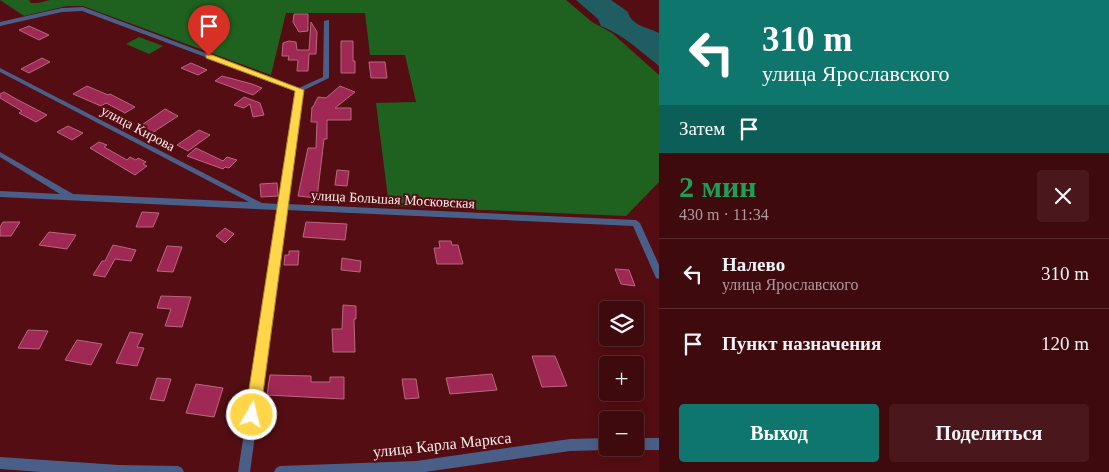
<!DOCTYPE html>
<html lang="ru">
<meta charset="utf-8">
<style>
body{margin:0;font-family:Georgia,serif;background:#4a181c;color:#f1f3f6;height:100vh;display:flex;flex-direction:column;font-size:19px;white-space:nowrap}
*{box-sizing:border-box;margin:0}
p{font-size:16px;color:#ad9a9e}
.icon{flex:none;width:28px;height:28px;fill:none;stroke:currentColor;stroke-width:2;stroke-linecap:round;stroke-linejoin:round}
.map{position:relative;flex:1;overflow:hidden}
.drawer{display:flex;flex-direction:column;background:#3f0a0e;width:450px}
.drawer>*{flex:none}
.guide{background:#0f766e;color:#fff;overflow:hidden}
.buttons{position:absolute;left:599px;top:301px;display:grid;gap:10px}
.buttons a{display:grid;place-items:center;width:45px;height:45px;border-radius:5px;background:#3f0a0e;box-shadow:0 2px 12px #0003,0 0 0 1px #582b2e;font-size:25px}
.pin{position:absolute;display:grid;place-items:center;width:42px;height:42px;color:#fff;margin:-51px -21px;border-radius:50% 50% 50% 0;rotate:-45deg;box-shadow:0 0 5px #0007}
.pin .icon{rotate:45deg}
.me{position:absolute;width:55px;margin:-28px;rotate:8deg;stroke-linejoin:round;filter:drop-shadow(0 0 4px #0008)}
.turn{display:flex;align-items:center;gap:18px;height:105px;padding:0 20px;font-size:22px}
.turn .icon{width:65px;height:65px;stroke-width:2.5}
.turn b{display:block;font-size:35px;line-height:42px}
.then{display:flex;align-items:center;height:48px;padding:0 20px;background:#0003;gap:10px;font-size:19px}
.round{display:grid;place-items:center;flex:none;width:52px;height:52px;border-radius:5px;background:#4a181c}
.headline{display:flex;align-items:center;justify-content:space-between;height:85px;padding:0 20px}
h1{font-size:30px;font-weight:600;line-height:38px;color:#1e9e55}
.cta{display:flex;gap:10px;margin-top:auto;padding:10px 20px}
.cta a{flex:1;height:58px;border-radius:5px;background:#0f766e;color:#fff;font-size:20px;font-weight:600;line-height:58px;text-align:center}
.cta a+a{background:#4a181c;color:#f1f3f6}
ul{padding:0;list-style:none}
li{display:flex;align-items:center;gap:15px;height:70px;padding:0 20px;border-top:1px solid #582b2e}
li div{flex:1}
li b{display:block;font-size:19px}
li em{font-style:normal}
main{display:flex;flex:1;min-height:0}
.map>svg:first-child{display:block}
.green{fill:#1f611f}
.water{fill:#1f5d62}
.building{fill:#9f2854;stroke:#b7697f}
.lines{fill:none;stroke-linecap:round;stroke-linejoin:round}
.street{fill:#4a5f88;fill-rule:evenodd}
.route{fill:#ffd54a;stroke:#a68a30}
.labels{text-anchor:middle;stroke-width:4;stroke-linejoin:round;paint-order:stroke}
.street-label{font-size:14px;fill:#ffecea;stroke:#540d12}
.near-street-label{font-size:16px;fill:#ffecea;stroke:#540d12}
</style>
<main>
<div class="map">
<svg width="659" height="472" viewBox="0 0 659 472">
<rect width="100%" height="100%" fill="#540d12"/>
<!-- green -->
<g class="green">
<polygon points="0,0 29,0 31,3 38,3 50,0 566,0 592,22 612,33 659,75 659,182 626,216 389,206 376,103 416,102 405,55 370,55 365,13 286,13 271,75 83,6 67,6 24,16"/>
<polygon points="139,37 163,46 149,54 126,44"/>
</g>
<!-- water -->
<path class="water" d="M576 0H611L628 12C631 26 648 27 659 33V66C640 51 624 35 601 26L598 19Z"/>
<!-- building -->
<g class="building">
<polygon points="294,14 308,14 308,31 299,32 293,22"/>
<polygon points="311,22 317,32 316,54 309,54 308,71 297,71 298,60 288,60 289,56 282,56 283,43 289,41 296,42 297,50 309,50"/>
<polygon points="29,26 49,35 39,40 19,30"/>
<polygon points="341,41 353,41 353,61 355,61 355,73 341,73"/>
<polygon points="42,58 50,62 29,73 21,69"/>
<polygon points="369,62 385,62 387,78 371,78"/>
<polygon points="191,63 207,70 198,75 181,68"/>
<polygon points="222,76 252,84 262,88 253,95 215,81"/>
<polygon points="87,86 108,95 110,94 135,107 125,113 106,103 101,106 73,94"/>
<polygon points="340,86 355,92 335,108 351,108 351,120 327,120 327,139 324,139 317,198 298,196 308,148 316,148 317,122 311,122 312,107 313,107 318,97 326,98"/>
<polygon points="4,92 18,100 47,115 36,122 19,113 22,111 0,98 0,94"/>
<polygon points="244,97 260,103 264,115 253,117 250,104 244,108 234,105"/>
<polygon points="165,109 178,116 149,135 136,129"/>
<polygon points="68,126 83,133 72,140 57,132"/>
<polygon points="199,130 210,135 188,151 177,145"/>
<polygon points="99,142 107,145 104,147 127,160 130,157 136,160 138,158 146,162 143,164 147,166 135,175 90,148"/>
<polygon points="196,148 223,161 227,157 237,160 229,168 225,167 223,169 187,156"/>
<polygon points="337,170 349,171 347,186 335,185"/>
<polygon points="277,183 278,196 261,197 260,184"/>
<polygon points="142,212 159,213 153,227 136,227"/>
<polygon points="3,222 20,222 11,236 0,236 0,227"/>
<polygon points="306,222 347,224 345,240 303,237"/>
<polygon points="225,228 234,234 225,243 216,236"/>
<polygon points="49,232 76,235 67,249 39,245"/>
<polygon points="439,241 451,241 452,245 458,245 463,264 437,264 434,248 440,248"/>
<polygon points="113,245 136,250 131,261 115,259 105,277 93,275 102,261 105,261"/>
<polygon points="167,246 182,247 173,272 157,271"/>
<polygon points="289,251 299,251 298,265 284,265 285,255 289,255"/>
<polygon points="342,258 361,261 360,272 341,270"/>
<polygon points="615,269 629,270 635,286 621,284"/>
<polygon points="161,296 191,297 182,327 165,326 171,309 157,308"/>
<polygon points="343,305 356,306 356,319 354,319 355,352 333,352 332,329 342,329"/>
<polygon points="28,330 48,331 39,349 18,348"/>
<polygon points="130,332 143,334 137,347 144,348 137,366 116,363"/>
<polygon points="77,340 102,344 91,365 65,360"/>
<polygon points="532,356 555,356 567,386 542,387"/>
<polygon points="492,374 497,390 450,394 446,378"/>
<polygon points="270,375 311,376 311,382 330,382 330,377 344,377 344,399 267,395"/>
<polygon points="157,378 171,379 164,401 150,399"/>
<polygon points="402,379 416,379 419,398 405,399"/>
<polygon points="196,384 223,388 214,417 186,413"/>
</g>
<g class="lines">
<!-- street -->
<g class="street">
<polygon points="83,7 299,88 323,77 324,21 329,20 329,78 302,91 287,204 636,220 640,223 659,265 659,279 656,278 633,226 286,210 250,472 238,472 278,210 0,197 0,191 60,194 0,157 0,152 73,194 249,202 0,72 0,68 262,203 279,204 296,91 82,11 62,12 0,26 0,22 62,8"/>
<polygon points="608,438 608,448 613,448 608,450 570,451 425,472 274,472 276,468 280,466 416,461 570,439"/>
<polygon points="635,438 659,438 659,450 635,450 631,448 635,448"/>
<polygon points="0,457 119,465 178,466 182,468 184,472 41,472 0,469"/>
</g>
</g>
<!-- route -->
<polygon class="route" points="206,55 212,55 304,90 260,415 258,421 252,423 247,421 245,415 295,91 206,58"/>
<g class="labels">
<!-- street labels -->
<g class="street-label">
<text transform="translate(138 128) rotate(28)" y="5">улица Кирова</text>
<text transform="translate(393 199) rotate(3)" y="5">улица Большая Московская</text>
</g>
<!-- near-street labels -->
<g class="near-street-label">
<text transform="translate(442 444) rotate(-6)" y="6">улица Карла Маркса</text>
</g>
</g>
</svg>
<div class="buttons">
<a><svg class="icon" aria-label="layers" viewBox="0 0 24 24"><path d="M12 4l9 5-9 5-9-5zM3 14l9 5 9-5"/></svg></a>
<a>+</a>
<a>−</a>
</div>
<div class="pin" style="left:209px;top:56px;background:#d93025"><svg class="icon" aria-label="arrive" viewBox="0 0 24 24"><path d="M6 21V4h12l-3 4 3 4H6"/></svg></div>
<svg class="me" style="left:252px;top:415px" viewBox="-20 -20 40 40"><circle r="17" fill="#ffd54a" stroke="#fff" stroke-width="3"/><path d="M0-11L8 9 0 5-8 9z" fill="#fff"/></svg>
</div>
<section class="drawer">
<div class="guide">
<div class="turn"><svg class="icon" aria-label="left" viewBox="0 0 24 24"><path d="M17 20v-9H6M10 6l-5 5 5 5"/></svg><div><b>310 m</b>улица Ярославского</div></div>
<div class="then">Затем<svg class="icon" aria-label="arrive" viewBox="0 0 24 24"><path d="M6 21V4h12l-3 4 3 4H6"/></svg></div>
</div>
<div class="headline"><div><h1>2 мин</h1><p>430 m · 11:34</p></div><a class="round"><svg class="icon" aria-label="close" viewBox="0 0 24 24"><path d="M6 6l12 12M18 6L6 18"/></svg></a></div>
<ul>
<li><svg class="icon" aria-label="left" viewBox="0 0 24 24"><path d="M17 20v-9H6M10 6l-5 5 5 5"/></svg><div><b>Налево</b><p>улица Ярославского</p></div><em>310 m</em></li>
<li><svg class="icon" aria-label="arrive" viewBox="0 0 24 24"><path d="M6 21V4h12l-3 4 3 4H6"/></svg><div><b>Пункт назначения</b></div><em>120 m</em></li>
</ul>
<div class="cta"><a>Выход</a><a>Поделиться</a></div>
</section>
</main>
